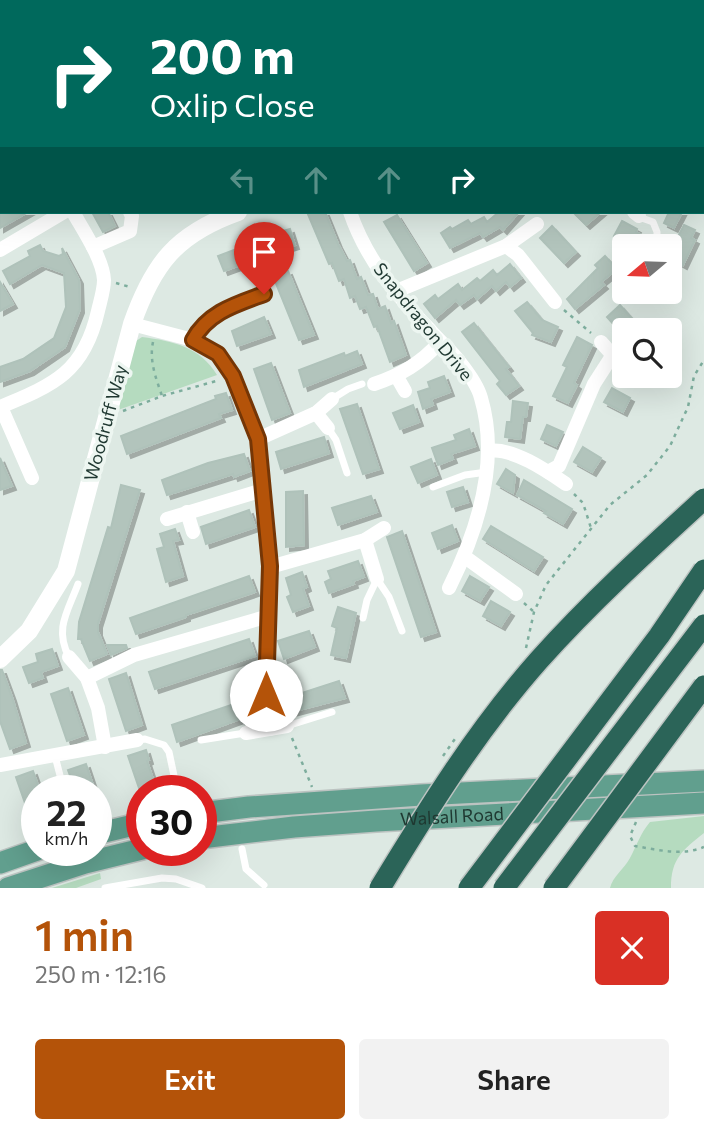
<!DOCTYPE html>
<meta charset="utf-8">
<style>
body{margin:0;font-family:Commissioner,sans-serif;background:#f2f2f2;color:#222;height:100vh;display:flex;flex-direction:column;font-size:26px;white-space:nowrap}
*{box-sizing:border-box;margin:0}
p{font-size:23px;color:#767676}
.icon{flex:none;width:38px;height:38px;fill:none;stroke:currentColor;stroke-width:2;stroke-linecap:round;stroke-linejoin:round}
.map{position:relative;height:888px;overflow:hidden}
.sheet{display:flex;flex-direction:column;background:#fff;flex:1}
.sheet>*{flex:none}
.hud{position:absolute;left:0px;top:0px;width:705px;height:214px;box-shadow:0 7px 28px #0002;background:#00695c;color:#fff;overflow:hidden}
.needle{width:46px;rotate:251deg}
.controls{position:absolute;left:612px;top:234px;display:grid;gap:14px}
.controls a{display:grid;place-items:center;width:70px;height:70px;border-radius:7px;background:#fff;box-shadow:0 7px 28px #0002;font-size:35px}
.speed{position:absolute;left:21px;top:775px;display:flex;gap:14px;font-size:35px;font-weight:700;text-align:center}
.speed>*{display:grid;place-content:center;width:91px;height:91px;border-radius:50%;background:#fff;box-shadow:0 7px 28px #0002;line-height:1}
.speed small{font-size:18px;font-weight:400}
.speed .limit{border:10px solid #d22;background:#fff;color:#111}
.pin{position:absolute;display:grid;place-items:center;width:60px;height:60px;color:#fff;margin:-72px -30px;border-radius:50% 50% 50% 0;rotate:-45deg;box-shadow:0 0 7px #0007}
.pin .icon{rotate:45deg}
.me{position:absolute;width:77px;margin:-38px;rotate:0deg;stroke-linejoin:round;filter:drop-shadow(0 0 5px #0008)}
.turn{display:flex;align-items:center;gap:24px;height:147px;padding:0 35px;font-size:32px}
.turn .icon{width:91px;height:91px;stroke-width:2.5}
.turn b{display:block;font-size:49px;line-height:60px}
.lanes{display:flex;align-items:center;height:66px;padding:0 35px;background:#0003;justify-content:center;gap:35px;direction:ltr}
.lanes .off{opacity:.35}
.round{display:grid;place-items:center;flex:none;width:74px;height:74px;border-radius:7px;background:#f2f2f2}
.headline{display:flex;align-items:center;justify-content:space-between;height:119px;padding:0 35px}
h1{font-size:42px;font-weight:600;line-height:52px;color:#b45309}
.button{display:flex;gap:14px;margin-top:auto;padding:14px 35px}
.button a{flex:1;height:80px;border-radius:7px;background:#b45309;color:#fff;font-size:28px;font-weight:600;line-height:80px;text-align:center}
.button a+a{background:#f2f2f2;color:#222}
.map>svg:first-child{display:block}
.green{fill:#b5dbbf}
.building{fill:#b2c4bc;stroke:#afc2ba;stroke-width:2;filter:url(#shadow)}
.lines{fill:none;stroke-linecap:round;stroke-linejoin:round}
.primary-casing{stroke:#bcc3c1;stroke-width:24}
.path{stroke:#7dad9d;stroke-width:2.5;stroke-dasharray:3.5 5;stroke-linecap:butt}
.service{stroke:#fff;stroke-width:7}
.minor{stroke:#fff;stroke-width:14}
.tertiary{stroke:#fff;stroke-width:18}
.primary{stroke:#619f8e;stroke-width:21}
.motorway-bridge-casing{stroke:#bcc3c1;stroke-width:24;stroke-linecap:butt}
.motorway-bridge{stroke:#2b6458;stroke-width:21}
.route-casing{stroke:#753606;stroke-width:18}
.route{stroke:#b45309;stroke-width:12}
.labels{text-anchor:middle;stroke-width:7;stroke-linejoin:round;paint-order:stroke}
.street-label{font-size:18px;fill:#1f3831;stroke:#edf6f1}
</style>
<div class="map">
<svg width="704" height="888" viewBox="0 0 704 888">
<defs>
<filter id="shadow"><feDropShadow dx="4" dy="4" stdDeviation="0" flood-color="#0004"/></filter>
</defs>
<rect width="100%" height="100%" fill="#dde9e3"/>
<!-- green -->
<g class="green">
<path d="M142 337C173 341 200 347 217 375L118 410 136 341Z"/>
<path d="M704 816V833C683 850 671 858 671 888H610C613 876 624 869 630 858 637 845 640 834 650 822Z"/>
<polygon points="100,873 101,879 76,888 52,888"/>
</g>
<!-- building -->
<g class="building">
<polygon points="0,212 28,212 0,228"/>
<polygon points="92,212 108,212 115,226 103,232"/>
<polygon points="307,212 325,212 338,244 347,261 350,260 357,279 361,277 368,295 373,294 378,309 385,306 391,323 394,321 406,355 390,362 377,326 374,327 366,307 360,309 355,296 350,298 344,279 339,281 332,263 329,264"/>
<polygon points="499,212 519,212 503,230 500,227 483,237 480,233 450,248 441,233 450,227 452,229 468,220 471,224 484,217 487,222"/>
<polygon points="573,212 601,212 586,225"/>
<polygon points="669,212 682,212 674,228 664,223"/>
<polygon points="397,215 427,263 414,271 384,222"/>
<polygon points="622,221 637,229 636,232 643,236 637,247 614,236"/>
<polygon points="684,225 695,230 691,238 695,240 683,265 670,258 670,252"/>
<polygon points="552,226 576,252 564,263 540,238"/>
<polygon points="290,229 295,245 254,258 254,260 224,271 218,256 255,242 254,239"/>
<polygon points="40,245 43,251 59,256 63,254 62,248 79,280 80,309 65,347 30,371 0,382 0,367 23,359 54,338 66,307 64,273 42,265 10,284 3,271 30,256 28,251"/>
<polygon points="605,256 617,269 601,282 604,285 575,309 567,299 598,268 595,265"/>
<polygon points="510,264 521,278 510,287 506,282 496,291 492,286 477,299 474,295 460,305 456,300 435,318 424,304 435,295 438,299 458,284 462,290 477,278 480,281 493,270 497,275"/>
<polygon points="288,271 314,335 299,340 273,276"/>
<polygon points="0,282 13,304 0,311"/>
<polygon points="527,302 542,320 558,327 551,342 532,335 533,333 515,311"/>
<polygon points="620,305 643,331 621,331 616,327 607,317"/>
<polygon points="264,317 271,334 237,346 232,331"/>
<polygon points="474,323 509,367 506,369 519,386 506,395 497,384 500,381 462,332"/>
<polygon points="577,337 592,345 574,383 577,385 568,403 553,396 567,367 563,365"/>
<polygon points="357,351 362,364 304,387 299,370 344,353 345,356"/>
<polygon points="271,363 290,413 272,420 254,369"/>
<polygon points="444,376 450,392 431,399 433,405 423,409 418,392 430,388 428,382"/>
<polygon points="612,388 630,398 623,412 604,402"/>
<polygon points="226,393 232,410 219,414 221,418 127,454 121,436 216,399 215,396"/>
<polygon points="513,401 528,403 526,417 523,417 520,439 505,437 507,422 511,422"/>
<polygon points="357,404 379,469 363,474 340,409"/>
<polygon points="413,405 419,422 400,429 393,413"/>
<polygon points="547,425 563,432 556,446 541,439"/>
<polygon points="469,429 475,446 451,454 453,459 438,465 432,448 456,440 454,435"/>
<polygon points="324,437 329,453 281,469 276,452"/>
<polygon points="583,447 601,458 592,472 574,462"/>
<polygon points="244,454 250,471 234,477 233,474 167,495 162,480 208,463"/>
<polygon points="0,458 12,486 0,490"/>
<polygon points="431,459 437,475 418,483 411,467"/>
<polygon points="506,469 515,475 513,493 497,484"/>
<polygon points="524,480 572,509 563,524 544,513 546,511 517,495"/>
<polygon points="121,485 140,490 98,624 98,632 107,654 90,661 81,639 78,639 79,622 108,527 111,528"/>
<polygon points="463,487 468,502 452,507 447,492"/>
<polygon points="303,491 304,545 286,547 286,492"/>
<polygon points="371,496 377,512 338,525 332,508"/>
<polygon points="249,510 255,527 206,544 201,527"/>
<polygon points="452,525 458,541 438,549 432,533"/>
<polygon points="491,526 543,557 534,571 483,539"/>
<polygon points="175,529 179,540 173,541 183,576 166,582 157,549 164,547 160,534"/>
<polygon points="402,531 436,632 421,637 387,537"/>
<polygon points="358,561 364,577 353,581 354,584 329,593 325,582 331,579 328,571"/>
<polygon points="302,572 307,587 303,589 309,606 293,612 287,597 291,595 286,578"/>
<polygon points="249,576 255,592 186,615 186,617 136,634 130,618"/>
<polygon points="470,576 489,587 480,601 462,591"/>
<polygon points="491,601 510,612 501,626 483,616"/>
<polygon points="338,607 356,613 346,658 331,655 337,628 332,626"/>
<polygon points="309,631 315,647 284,659 278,641"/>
<polygon points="249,639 255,656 155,689 149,672"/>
<polygon points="107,645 126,645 127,648 111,655"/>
<polygon points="52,649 58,666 41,672 43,678 29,683 23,667 38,662 36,654"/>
<polygon points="0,670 2,670 12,697 26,743 10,749 0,721"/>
<polygon points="126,673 142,725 126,731 109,679"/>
<polygon points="339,681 345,698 287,713 281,696 302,693"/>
<polygon points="68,688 84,735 67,741 51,694"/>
<polygon points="246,700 251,717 241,720 240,719 177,742 172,725"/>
<polygon points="146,750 149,760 147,761 157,791 140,791 128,756"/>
<polygon points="86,764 95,791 80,791 78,784 74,786 68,770"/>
<polygon points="33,771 40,791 37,791 35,832 16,777"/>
</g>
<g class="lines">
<!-- primary casing -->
<g class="primary-casing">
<g id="primary">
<polyline points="201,813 249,807 421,795 704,781"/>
<polyline points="96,834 142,823"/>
<path id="s1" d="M201 838 294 827 376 821 704 803"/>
<polyline points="0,863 37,850"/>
<polyline points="8,888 85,863 142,849"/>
</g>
</g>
<!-- path -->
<g class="path">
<polyline points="116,283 130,287"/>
<polyline points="564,310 591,333"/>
<path d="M153 342C149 361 156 378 162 396"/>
<polyline points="123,411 162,396 220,380"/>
<polyline points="574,494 583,503 591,528"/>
<polyline points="524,603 534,612"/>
<polyline points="526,648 534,612 546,585 610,505 647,475 670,446 688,407 694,376 704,360"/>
<polyline points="292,738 312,787"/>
<polyline points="443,756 457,736"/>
<path d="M636 822 630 836 635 846C658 850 683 856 704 847"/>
</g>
<!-- service -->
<g class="service">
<polyline points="639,217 653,222 657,232 657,245"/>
<polyline points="332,399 348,389 362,384"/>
<polyline points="328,428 336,440 347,473"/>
<polyline points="433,487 465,475 487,472"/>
<polyline points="363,618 367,600 377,579 389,597 402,631"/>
<path d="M69 657C54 629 68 611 78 584"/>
<polyline points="287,726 332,712"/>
<polyline points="137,740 145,739 164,745 169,752 176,785"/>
<polyline points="201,740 245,733"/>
<polyline points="55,756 64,791"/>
<polyline points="242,849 246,869 264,885"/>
<polyline points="105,888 162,878 176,879 202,888"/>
</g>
<!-- minor -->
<g class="minor">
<polyline points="133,0 133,2"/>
<polyline points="386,0 387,2"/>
<polyline points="0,83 2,86"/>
<path d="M350 212C366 259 396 295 430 330 439 341 451 350 459 361 467 371 478 386 481 398 500 462 478 530 449 588"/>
<polyline points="634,212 639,216"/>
<polyline points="506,246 518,255 555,302"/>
<polyline points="93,247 130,231 132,216 130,212"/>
<polyline points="0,250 64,212"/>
<polyline points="394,292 506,246 537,224"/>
<polyline points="132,324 193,340 218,354 233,376 258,439 270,567 266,672 270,729"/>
<path d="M193 340C208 312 237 304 264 294"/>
<polyline points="601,342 625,369"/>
<polyline points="397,377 405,391"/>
<path d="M374 384C401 375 421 363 440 342"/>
<path d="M0 407C53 385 84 373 98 311 100 302 104 290 104 280 103 259 83 230 73 212"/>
<polyline points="1,407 32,478"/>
<polyline points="316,413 328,428"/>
<polyline points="258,439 316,413 332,399"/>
<path d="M489 451C512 447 547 471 566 484"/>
<polyline points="548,472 559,466 594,384 612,356"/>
<polyline points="187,512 193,532"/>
<polyline points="167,519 263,490"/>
<polyline points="365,540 377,579"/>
<polyline points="465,557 516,594"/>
<polyline points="270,567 365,540 384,528"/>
<polyline points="69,657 87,678 98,708 105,747"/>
<polyline points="87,678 134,655 269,616"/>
<polyline points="246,733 287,726"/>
<polyline points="0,765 137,740"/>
</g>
<!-- tertiary -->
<g class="tertiary">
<polyline points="572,2 573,0"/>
<path d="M0 659 29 631 66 571 132 324C153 264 176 234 238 212"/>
</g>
<!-- primary -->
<use href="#primary" class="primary"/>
<!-- motorway-bridge casing -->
<g class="motorway-bridge-casing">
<g id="motorway-bridge">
<path d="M380 888C428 809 477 730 539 660 590 603 647 551 704 499"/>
<polyline points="469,888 659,636 704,570"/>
<polyline points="504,888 704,625"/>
<polyline points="554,888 704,686"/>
</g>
</g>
<!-- motorway-bridge -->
<use href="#motorway-bridge" class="motorway-bridge"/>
</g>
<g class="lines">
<!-- route casing -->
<g class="route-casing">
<path id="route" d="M264 294C237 304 208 312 193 340L218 354 233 376 258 439 270 566 266 695"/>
</g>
<!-- route -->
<use href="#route" class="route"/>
</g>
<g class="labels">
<!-- street labels -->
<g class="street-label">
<text transform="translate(423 322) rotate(51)" y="6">Snapdragon Drive</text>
<text transform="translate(106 423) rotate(-75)" y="6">Woodruff Way</text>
<text dy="6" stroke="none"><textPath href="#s1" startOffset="252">Walsall Road</textPath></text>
</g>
</g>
</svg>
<div class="controls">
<a><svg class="needle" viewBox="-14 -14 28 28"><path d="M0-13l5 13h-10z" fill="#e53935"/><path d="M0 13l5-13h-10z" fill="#767676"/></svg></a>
<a><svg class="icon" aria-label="search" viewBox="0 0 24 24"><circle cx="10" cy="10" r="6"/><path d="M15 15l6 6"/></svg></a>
</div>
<div class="speed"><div>22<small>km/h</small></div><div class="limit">30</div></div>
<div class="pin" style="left:264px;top:294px;background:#d93025"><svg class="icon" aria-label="arrive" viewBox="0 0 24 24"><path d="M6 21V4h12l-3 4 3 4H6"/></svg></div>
<svg class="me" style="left:266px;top:695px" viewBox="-20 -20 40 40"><circle r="19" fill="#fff"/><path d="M0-13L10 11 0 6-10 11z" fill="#b45309"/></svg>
<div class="hud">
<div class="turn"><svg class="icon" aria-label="right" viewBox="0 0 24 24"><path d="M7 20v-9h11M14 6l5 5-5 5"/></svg><div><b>200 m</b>Oxlip Close</div></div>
<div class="lanes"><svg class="icon off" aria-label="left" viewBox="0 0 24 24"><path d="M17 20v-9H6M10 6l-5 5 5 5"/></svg><svg class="icon off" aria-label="ahead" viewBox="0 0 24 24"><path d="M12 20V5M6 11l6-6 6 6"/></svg><svg class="icon off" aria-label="ahead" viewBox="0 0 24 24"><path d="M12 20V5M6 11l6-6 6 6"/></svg><svg class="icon" aria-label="right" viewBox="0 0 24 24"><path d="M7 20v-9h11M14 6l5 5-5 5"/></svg></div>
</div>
</div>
<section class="sheet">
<div class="headline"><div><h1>1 min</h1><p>250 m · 12:16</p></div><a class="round" style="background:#d93025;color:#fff"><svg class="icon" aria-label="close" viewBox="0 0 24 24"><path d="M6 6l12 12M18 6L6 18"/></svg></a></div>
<div class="button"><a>Exit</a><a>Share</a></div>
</section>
